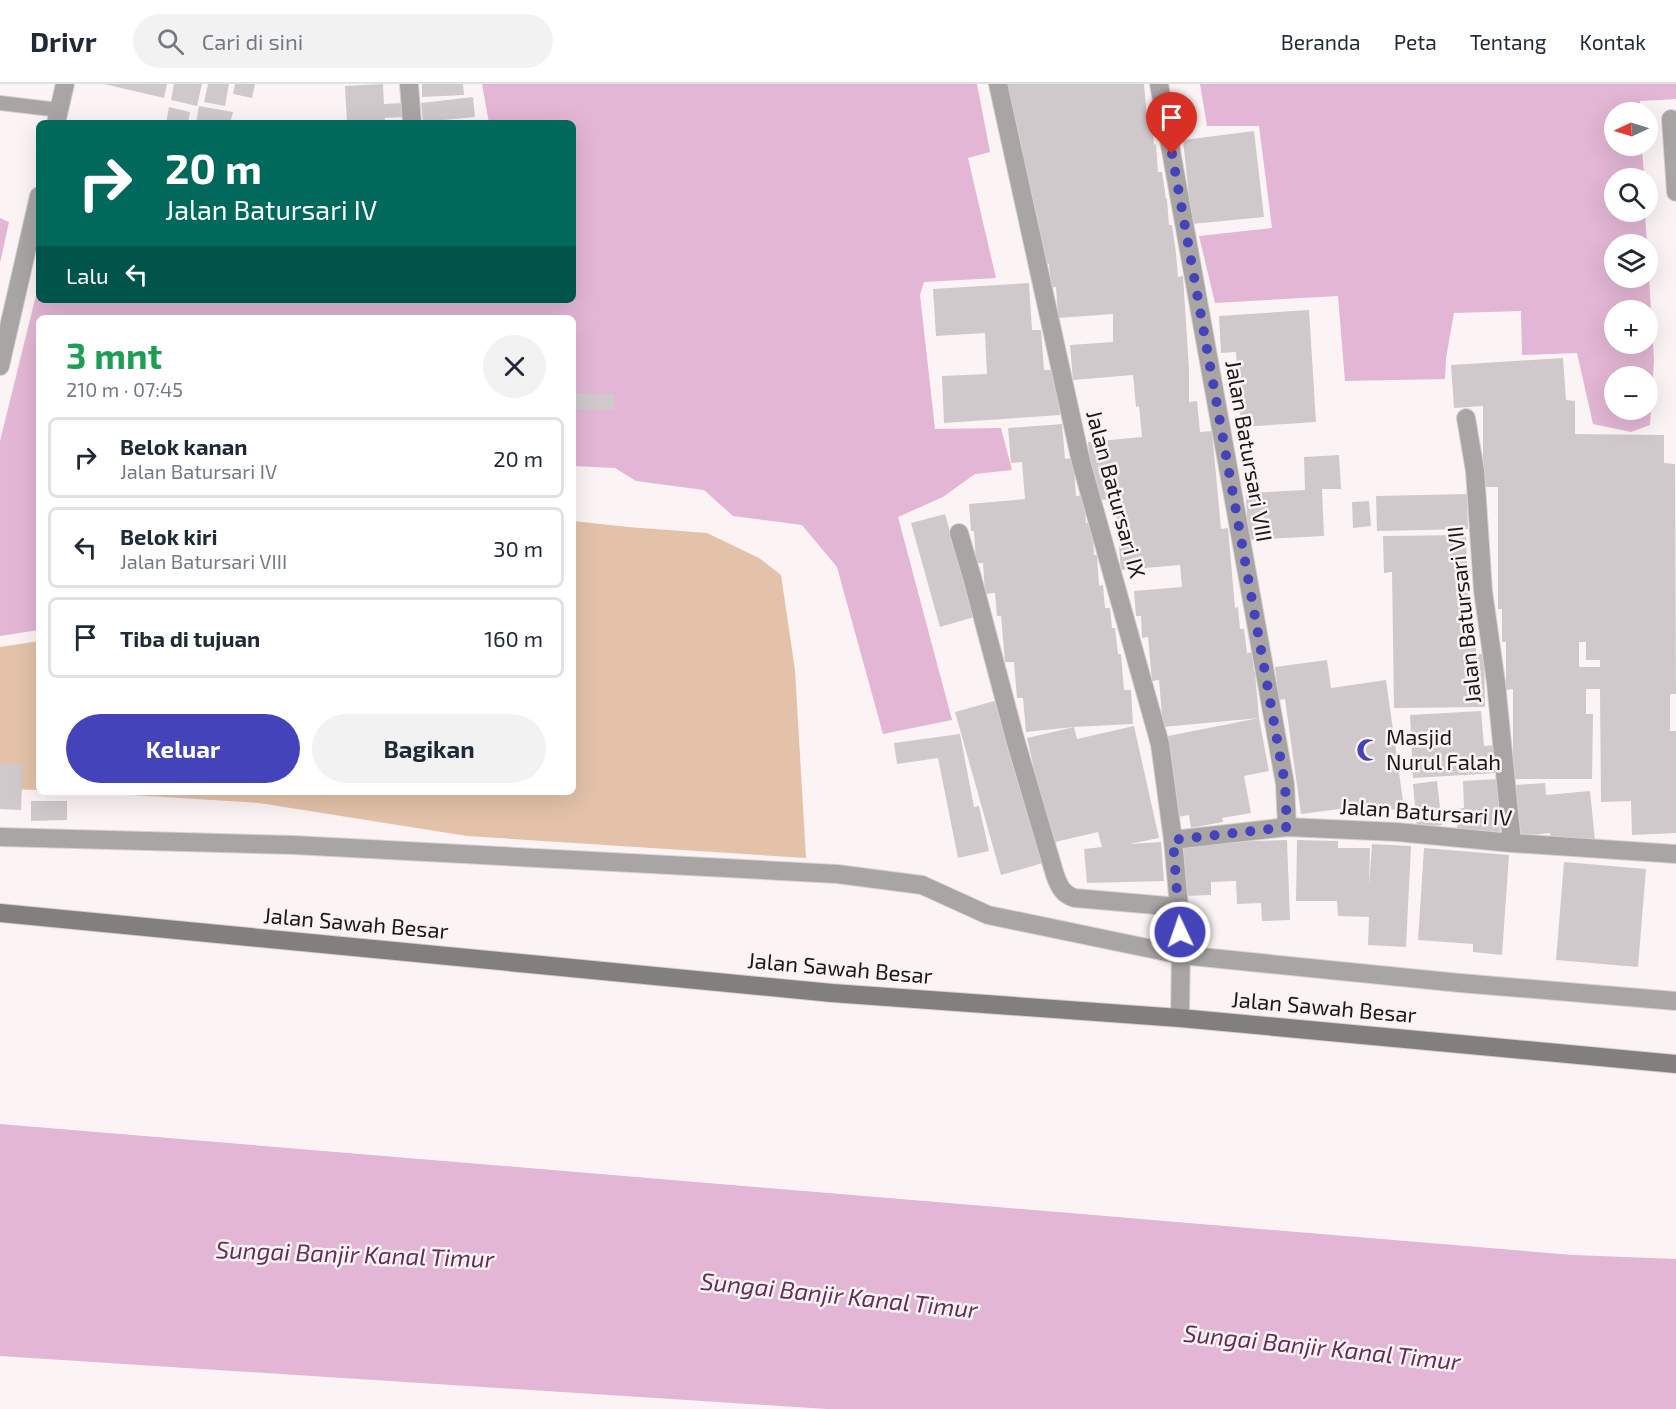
<!DOCTYPE html>
<html lang="id">
<meta charset="utf-8">
<style>
body{margin:0;font-family:"Exo 2",sans-serif;background:#f2f2f3;color:#1f2937;height:100vh;display:flex;flex-direction:column;font-size:22px;white-space:nowrap}
*{box-sizing:border-box;margin:0}
p{font-size:20px;color:#747a83}
.icon{flex:none;width:33px;height:33px;fill:none;stroke:currentColor;stroke-width:2;stroke-linecap:round;stroke-linejoin:round}
.map{position:relative;flex:1;overflow:hidden}
.side{position:absolute;left:36px;top:231px;width:540px;height:480px;display:flex;flex-direction:column;background:#fff;border-radius:9px;box-shadow:0 6px 24px #0002}
.side>*{flex:none}
.guide{position:absolute;left:36px;top:36px;width:540px;height:183px;border-radius:9px;box-shadow:0 6px 24px #0002;background:#00695c;color:#fff;overflow:hidden}
.needle{width:39px;rotate:266deg}
.buttons{position:absolute;left:1604px;top:18px;display:grid;gap:12px}
.buttons a{display:grid;place-items:center;width:54px;height:54px;border-radius:50%;background:#fff;box-shadow:0 6px 24px #0002;font-size:30px}
.pin{position:absolute;display:grid;place-items:center;width:51px;height:51px;color:#fff;margin:-62px -26px;border-radius:50% 50% 50% 0;rotate:-45deg;box-shadow:0 0 6px #0007}
.pin .icon{rotate:45deg}
.me{position:absolute;width:66px;margin:-33px;rotate:357deg;stroke-linejoin:round;filter:drop-shadow(0 0 4px #0008)}
.turn{display:flex;align-items:center;gap:21px;height:126px;padding:0 30px;font-size:27px}
.turn .icon{width:78px;height:78px;stroke-width:2.5}
.turn b{display:block;font-size:42px;line-height:51px}
.then{display:flex;align-items:center;height:57px;padding:0 30px;background:#0003;gap:12px;font-size:22px}
.round{display:grid;place-items:center;flex:none;width:63px;height:63px;border-radius:32px;background:#f2f2f3}
.overview{display:flex;align-items:center;justify-content:space-between;height:102px;padding:0 30px}
h1{font-size:36px;font-weight:700;line-height:45px;color:#1e9e55}
.primary-button{display:flex;gap:12px;margin-top:auto;padding:12px 30px}
.primary-button a{flex:1;height:69px;border-radius:36px;background:#4543b9;color:#fff;font-size:24px;font-weight:700;line-height:69px;text-align:center}
.primary-button a+a{background:#f2f2f3;color:#1f2937}
ul{padding:0;list-style:none}
li{display:flex;align-items:center;gap:18px;height:81px;margin:0 12px 9px;padding:0 18px;border:3px solid #e0e1e3;border-radius:9px}
li div{flex:1}
li b{display:block;font-size:22px}
li em{font-style:normal}
header{display:flex;align-items:center;gap:36px;box-sizing:border-box;height:84px;padding:0 30px;background:#fff;border-bottom:2px solid #e0e1e3}
header strong{font-size:28px}
nav{display:flex;gap:33px;margin-inline-start:auto;font-size:21px}
.search{width:420px;height:54px;background:#f2f2f3;display:flex;align-items:center;gap:15px;box-sizing:border-box;padding:0 21px;border-radius:33px;color:#747a83;font-size:22px}
.map>svg:first-child{display:block}
.green{fill:#e4c2a9}
.water{fill:#e2b6d4;fill-rule:evenodd}
.building{fill:#d0c9cb;fill-rule:evenodd}
.lines{fill:none;stroke-linecap:round;stroke-linejoin:round}
.lane-casing{stroke:#d8d1d1;stroke-width:16}
.street-casing{stroke:#d8d1d1;stroke-width:20}
.secondary-casing{stroke:#d8d1d1;stroke-width:20}
.lane{stroke:#a8a5a4;stroke-width:14}
.street{stroke:#a8a5a4;stroke-width:18}
.secondary{stroke:#837f7d;stroke-width:18}
.route{stroke:#4543b9;stroke-width:10;stroke-dasharray:0 18}
.labels{text-anchor:middle;stroke-width:5;stroke-linejoin:round;paint-order:stroke}
.street-label{font-size:22px;fill:#1b1818;stroke:#fcf4f4}
.poi-label{font-size:22px;fill:#1b1818;stroke:#fcf4f4;text-anchor:start}
.water-label{font-size:24px;font-style:italic;fill:#632e55;stroke:#fcf4f4}
</style>
<header>
<strong>Drivr</strong>
<div class="search"><svg class="icon" aria-label="search" viewBox="0 0 24 24"><circle cx="10" cy="10" r="6"/><path d="M15 15l6 6"/></svg>Cari di sini</div>
<nav><a>Beranda</a><a>Peta</a><a>Tentang</a><a>Kontak</a></nav>
</header>
<div class="map">
<svg width="1676" height="1325" viewBox="0 0 1676 1325">
<rect width="100%" height="100%" fill="#fcf4f4"/>
<!-- green -->
<g class="green">
<polygon points="573,437 628,443 707,449 759,474 781,491 795,586 806,774 467,752 259,719 84,708 573,708"/>
<polygon points="39,557 39,706 0,705 0,563"/>
</g>
<!-- water -->
<g class="water">
<polygon points="482,0 977,0 990,68 968,74 996,194 924,198 920,211 935,345 1001,344 1012,386 975,390 943,413 898,433 952,636 883,650 837,483 802,441 733,432 704,406 636,397 615,384 573,382 573,234 39,234 39,546 0,552 0,357 39,199 39,216 573,216 573,39 489,39"/>
<path d="M1200 0H1676V15L1640 17V28H1614V62H1642L1644 94H1614V128H1645L1654 276 1650 341 1631 348 1593 340 1577 269 1522 271 1521 227 1454 229 1446 274 1445 295 1345 297 1338 212 1215 219 1199 152 1272 144 1259 42H1207ZM1614 160H1647V194H1614ZM1614 226H1647V260H1614ZM1614 292H1647V326H1614Z"/>
<polygon points="0,134 9,138 0,179"/>
<polygon points="0,1040 1573,1171 1676,1175 1676,1325 827,1325 0,1272"/>
</g>
<!-- building -->
<g class="building">
<polygon points="104,0 167,0 164,14"/>
<polygon points="174,0 202,0 197,22 171,16"/>
<polygon points="208,0 229,0 225,22 204,18"/>
<polygon points="235,0 255,0 252,14 233,10"/>
<polygon points="383,0 384,20 403,19 404,33 385,34 385,37 347,39 345,2"/>
<polygon points="422,0 463,0 464,11 422,13"/>
<polygon points="1006,0 1144,0 1147,34 1152,34 1154,61 1156,60 1158,88 1162,88 1166,115 1167,115 1169,141 1172,141 1176,169 1178,193 1183,192 1189,286 1189,318 1197,317 1200,348 1212,347 1221,445 1228,444 1235,524 1238,523 1240,545 1244,545 1247,569 1252,568 1254,588 1255,588 1259,634 1269,687 1244,692 1251,729 1222,734 1223,738 1191,744 1189,731 1178,733 1163,653 1259,634 1163,643 1159,596 1152,597 1148,553 1142,554 1141,532 1136,532 1134,507 1182,503 1180,481 1121,486 1115,415 1097,416 1094,390 1091,391 1088,358 1142,353 1139,322 1136,323 1133,291 1073,296 1070,261 1113,258 1113,230 1058,234 1056,203 1051,204 1049,180 1042,180"/>
<polygon points="473,13 475,33 423,38 421,19"/>
<polygon points="199,22 233,28 230,39 196,39"/>
<polygon points="169,23 190,28 188,39 166,39"/>
<polygon points="1254,47 1264,133 1192,140 1183,56"/>
<polygon points="1029,199 1032,246 1041,246 1044,286 1058,286 1060,331 944,339 942,292 987,290 985,249 936,252 933,205"/>
<polygon points="1309,226 1316,338 1241,343 1236,268 1221,269 1219,232"/>
<path d="M1563 274 1566 316 1575 317V350L1664 351V379L1675 380 1676 610H1670V647H1676V749L1632 751 1631 717 1601 718 1600 605H1586V630H1593L1592 695H1513V605L1506 606V558H1502V525H1498V403H1483V322L1454 324 1451 281ZM1579 558H1586V576H1600V583H1579Z"/>
<polygon points="573,309 614,310 614,326 573,325"/>
<polygon points="1062,340 1065,375 1073,374 1076,412 1084,411 1086,439 1092,438 1094,471 1097,471 1099,502 1103,501 1105,524 1110,524 1112,544 1115,544 1118,570 1121,570 1124,606 1131,606 1133,640 1074,643 1026,648 1023,614 1017,614 1014,578 1005,578 1001,532 997,532 995,509 985,510 983,479 976,479 974,447 971,447 969,420 1025,415 1022,378 1011,379 1008,344"/>
<polygon points="1339,371 1341,405 1322,405 1324,452 1248,456 1246,409 1305,406 1304,373"/>
<polygon points="1467,410 1468,445 1377,447 1376,412"/>
<polygon points="1369,417 1371,442 1353,444 1352,418"/>
<polygon points="945,430 974,533 940,543 911,439"/>
<polygon points="1466,451 1467,487 1458,487 1459,508 1468,508 1468,529 1459,529 1460,539 1475,539 1476,570 1484,570 1485,623 1394,624 1392,488 1384,489 1383,452"/>
<polygon points="1327,576 1331,604 1386,596 1404,724 1348,732 1347,724 1301,730 1285,615 1279,616 1275,583"/>
<polygon points="998,616 1043,779 1001,791 955,628"/>
<polygon points="1481,627 1484,662 1496,661 1498,689 1413,694 1410,631"/>
<polygon points="1134,642 1159,754 1129,760 1161,758 1164,797 1087,799 1084,765 1102,763 1098,748 1051,759 1027,654 1074,643 1077,655"/>
<polygon points="960,650 974,723 979,722 989,767 958,774 938,674 897,680 894,659"/>
<polygon points="0,680 23,680 21,726 0,725"/>
<polygon points="1497,695 1500,749 1458,752 1456,725 1464,724 1463,697"/>
<polygon points="1437,697 1442,741 1417,744 1413,700"/>
<polygon points="1545,699 1546,711 1590,707 1595,756 1551,761 1550,749 1521,752 1516,701"/>
<polygon points="31,717 67,717 67,736 31,737"/>
<polygon points="1287,756 1290,836 1262,837 1261,819 1237,820 1236,797 1211,798 1211,811 1184,812 1182,759"/>
<polygon points="1297,756 1338,757 1338,764 1370,764 1369,803 1372,760 1411,762 1406,863 1368,861 1369,833 1338,832 1337,817 1296,817"/>
<polygon points="1424,764 1509,771 1502,871 1473,868 1473,860 1418,856"/>
<polygon points="1564,778 1646,785 1638,883 1556,876"/>
</g>
<g class="lines">
<!-- lane casing -->
<g class="lane-casing">
<polyline id="lane" points="0,19 59,26"/>
</g>
<!-- street casing -->
<g class="street-casing">
<g id="street">
<polyline points="409,0 412,39"/>
<polyline points="998,0 1081,378 1160,660 1173,756 1179,823 1181,863 1180,934"/>
<polyline points="1159,0 1285,700 1287,743"/>
<polyline points="1671,35 1676,108"/>
<polyline points="56,39 65,0"/>
<polyline points="0,282 39,112"/>
<polyline points="1466,334 1475,387 1483,507 1496,599 1512,759"/>
<path d="M959 449 972 493 1015 655 1055 791C1059 802 1063 811 1075 814L1179 823"/>
<polyline points="0,753 294,761 837,790 922,801 988,831 1181,871 1460,899 1676,917"/>
<polyline points="1173,756 1287,743 1397,748 1512,759 1676,770"/>
</g>
</g>
<!-- secondary casing -->
<g class="secondary-casing">
<polyline id="secondary" points="0,829 832,909 1180,934 1676,980"/>
</g>
<!-- lane -->
<use href="#lane" class="lane"/>
<!-- street -->
<use href="#street" class="street"/>
<!-- secondary -->
<use href="#secondary" class="secondary"/>
</g>
<g class="lines">
<!-- route -->
<polyline class="route" points="1172,70 1285,700 1287,743 1173,756 1180,848"/>
</g>
<!-- icons -->
<defs>
<g id="mosque-bare" transform="scale(1.8)"><path d="M3.5-4.9A6 6 0 1 0 3.5 4.9A5 5 0 1 1 3.5-4.9Z" fill="#4543b9" stroke="#fcf4f4" stroke-width="2.5" paint-order="stroke"/></g>
</defs>
<g fill-rule="evenodd">
<use href="#mosque-bare" x="1368" y="666"/>
</g>
<g class="labels">
<!-- street labels -->
<g class="street-label">
<text transform="translate(1249 367) rotate(80)" y="8">Jalan Batursari VIII</text>
<text transform="translate(1116 410) rotate(75)" y="8">Jalan Batursari IX</text>
<text transform="translate(1464 531) rotate(-96)" y="8">Jalan Batursari VII</text>
<text transform="translate(1426 728) rotate(4)" y="8">Jalan Batursari IV</text>
<text transform="translate(356 839) rotate(5)" y="8">Jalan Sawah Besar</text>
<text transform="translate(840 884) rotate(5)" y="8">Jalan Sawah Besar</text>
<text transform="translate(1324 923) rotate(5)" y="8">Jalan Sawah Besar</text>
</g>
<!-- poi labels -->
<g class="poi-label">
<text x="1386" y="661">Masjid<tspan x="1386" dy="25">Nurul Falah</tspan></text>
</g>
<!-- water labels -->
<g class="water-label">
<text transform="translate(355 1171) rotate(2)" y="8">Sungai Banjir Kanal Timur</text>
<text transform="translate(839 1212) rotate(6)" y="8">Sungai Banjir Kanal Timur</text>
<text transform="translate(1322 1264) rotate(6)" y="8">Sungai Banjir Kanal Timur</text>
</g>
</g>
</svg>
<div class="buttons">
<a><svg class="needle" viewBox="-14 -14 28 28"><path d="M0-13l5 13h-10z" fill="#e53935"/><path d="M0 13l5-13h-10z" fill="#747a83"/></svg></a>
<a><svg class="icon" aria-label="search" viewBox="0 0 24 24"><circle cx="10" cy="10" r="6"/><path d="M15 15l6 6"/></svg></a>
<a><svg class="icon" aria-label="layers" viewBox="0 0 24 24"><path d="M12 4l9 5-9 5-9-5zM3 14l9 5 9-5"/></svg></a>
<a>+</a>
<a>−</a>
</div>
<div class="pin" style="left:1172px;top:70px;background:#d93025"><svg class="icon" aria-label="arrive" viewBox="0 0 24 24"><path d="M6 21V4h12l-3 4 3 4H6"/></svg></div>
<svg class="me" style="left:1180px;top:848px" viewBox="-20 -20 40 40"><circle r="17" fill="#4543b9" stroke="#fff" stroke-width="3"/><path d="M0-11L8 9 0 5-8 9z" fill="#fff"/></svg>
<div class="guide">
<div class="turn"><svg class="icon" aria-label="right" viewBox="0 0 24 24"><path d="M7 20v-9h11M14 6l5 5-5 5"/></svg><div><b>20 m</b>Jalan Batursari IV</div></div>
<div class="then">Lalu<svg class="icon" aria-label="left" viewBox="0 0 24 24"><path d="M17 20v-9H6M10 6l-5 5 5 5"/></svg></div>
</div>
<section class="side">
<div class="overview"><div><h1>3 mnt</h1><p>210 m · 07:45</p></div><a class="round"><svg class="icon" aria-label="close" viewBox="0 0 24 24"><path d="M6 6l12 12M18 6L6 18"/></svg></a></div>
<ul>
<li><svg class="icon" aria-label="right" viewBox="0 0 24 24"><path d="M7 20v-9h11M14 6l5 5-5 5"/></svg><div><b>Belok kanan</b><p>Jalan Batursari IV</p></div><em>20 m</em></li>
<li><svg class="icon" aria-label="left" viewBox="0 0 24 24"><path d="M17 20v-9H6M10 6l-5 5 5 5"/></svg><div><b>Belok kiri</b><p>Jalan Batursari VIII</p></div><em>30 m</em></li>
<li><svg class="icon" aria-label="arrive" viewBox="0 0 24 24"><path d="M6 21V4h12l-3 4 3 4H6"/></svg><div><b>Tiba di tujuan</b></div><em>160 m</em></li>
</ul>
<div class="primary-button"><a>Keluar</a><a>Bagikan</a></div>
</section>
</div>
